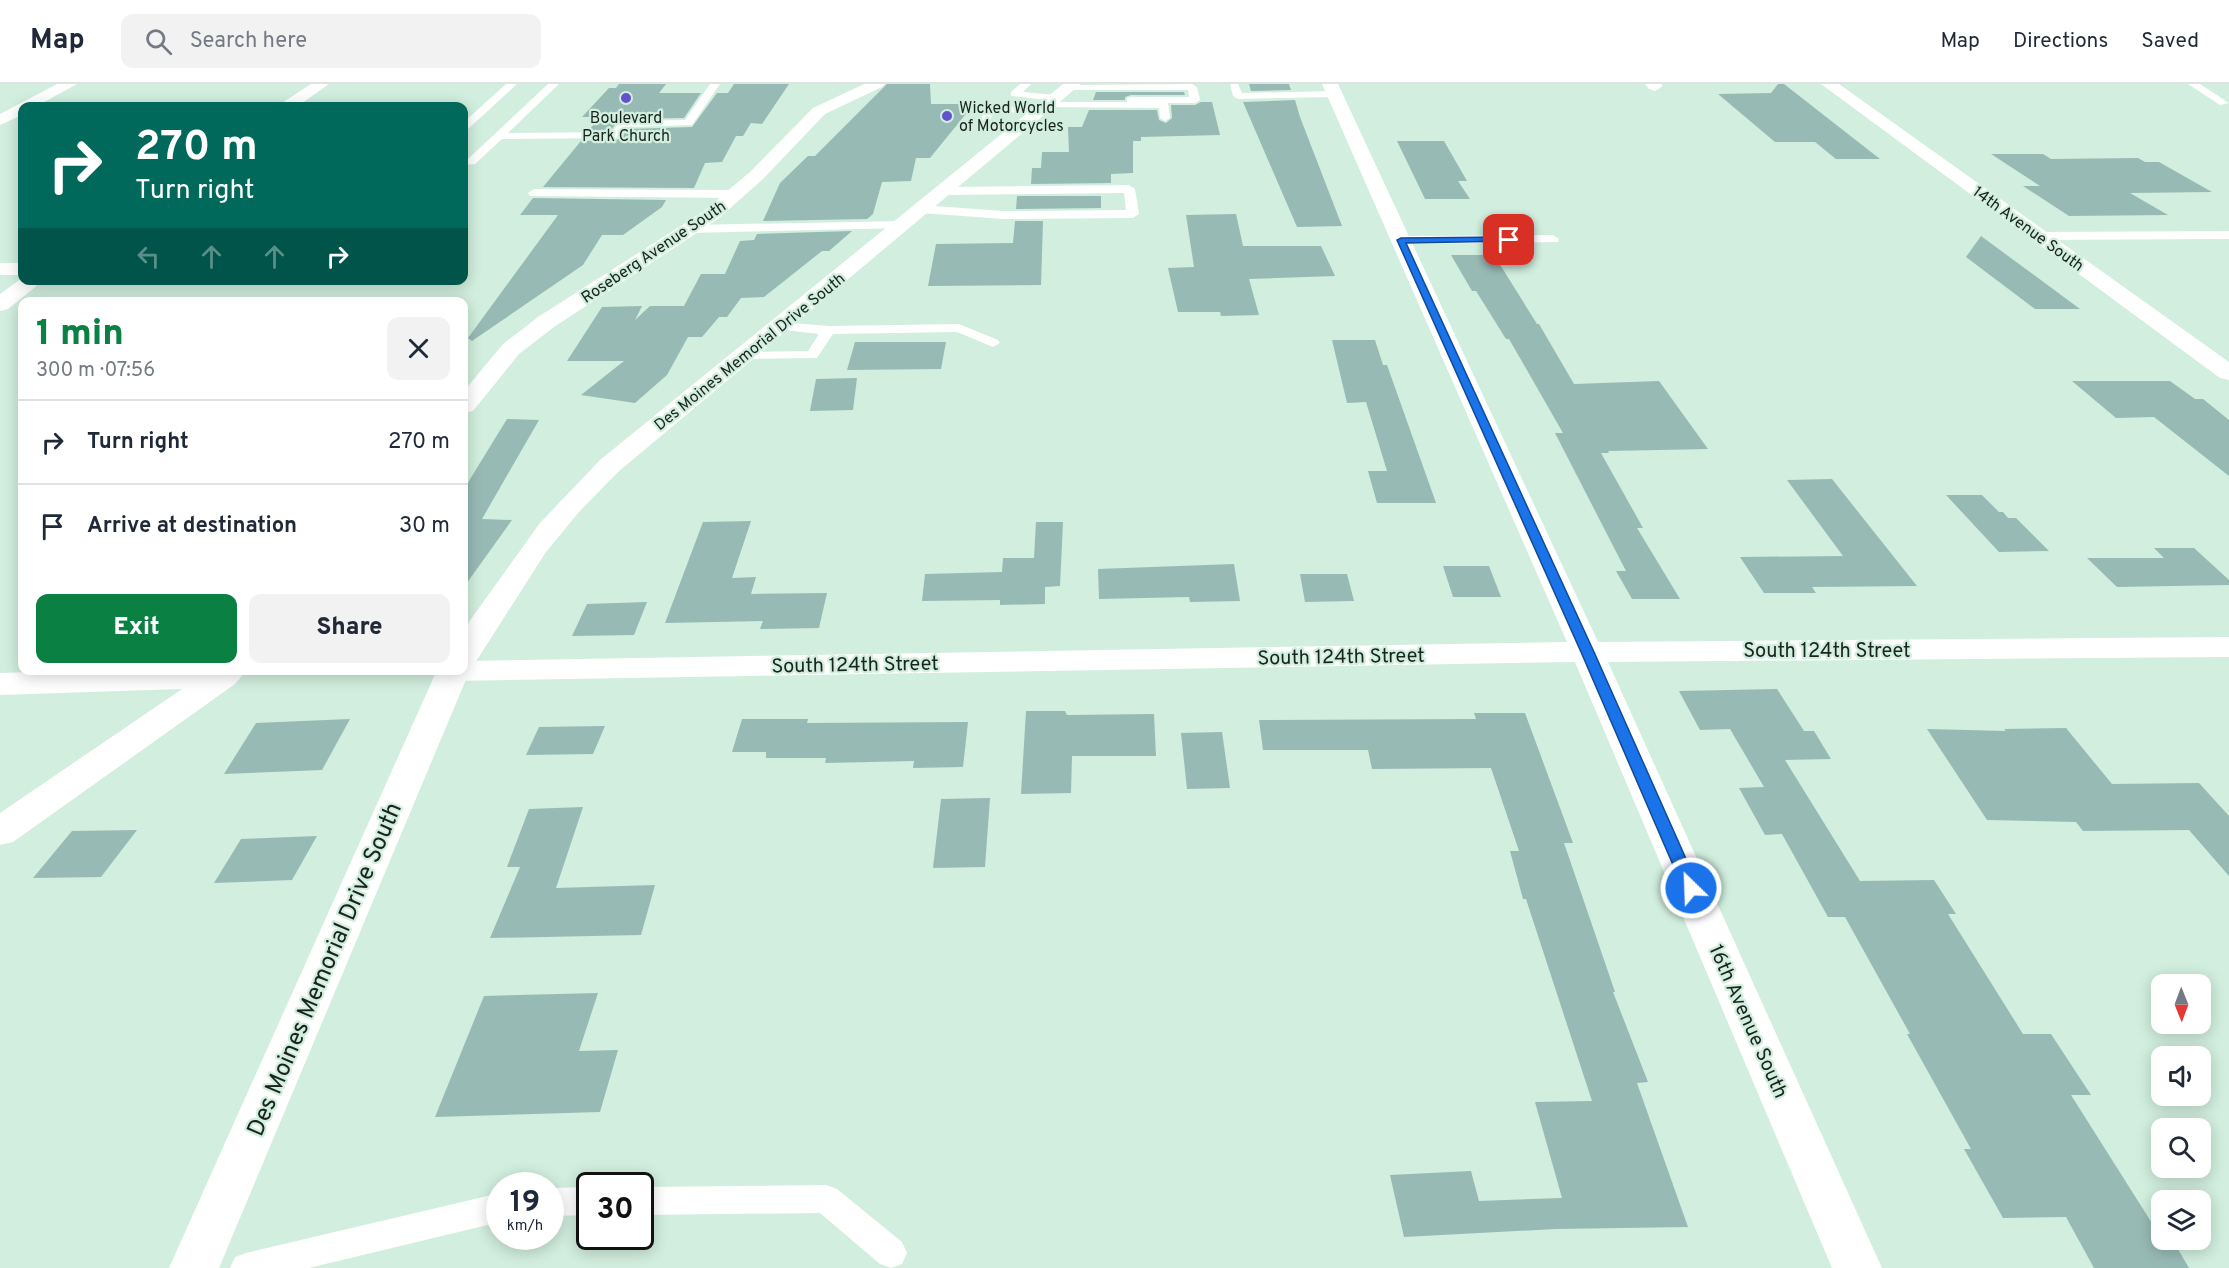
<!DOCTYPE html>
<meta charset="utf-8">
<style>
body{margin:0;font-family:Overpass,sans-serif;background:#f2f2f3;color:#1f2937;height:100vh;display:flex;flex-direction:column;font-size:22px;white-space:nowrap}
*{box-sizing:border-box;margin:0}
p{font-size:20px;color:#747a83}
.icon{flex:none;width:33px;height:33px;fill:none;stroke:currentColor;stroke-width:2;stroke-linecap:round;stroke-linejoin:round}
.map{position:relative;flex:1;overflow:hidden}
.side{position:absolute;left:18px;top:213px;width:450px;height:378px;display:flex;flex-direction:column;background:#fff;border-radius:12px;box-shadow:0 3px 15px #0003}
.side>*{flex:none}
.banner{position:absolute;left:18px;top:18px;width:450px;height:183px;border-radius:12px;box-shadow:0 3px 15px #0003;background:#00695c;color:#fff;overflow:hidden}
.needle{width:39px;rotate:179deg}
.controls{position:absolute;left:2151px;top:890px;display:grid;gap:12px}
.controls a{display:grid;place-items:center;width:60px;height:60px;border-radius:12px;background:#fff;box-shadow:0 3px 15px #0003;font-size:30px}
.speed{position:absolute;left:486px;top:1088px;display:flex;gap:12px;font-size:30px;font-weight:700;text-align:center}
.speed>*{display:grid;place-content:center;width:78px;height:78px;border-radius:50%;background:#fff;box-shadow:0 3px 15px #0003;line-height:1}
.speed small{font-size:15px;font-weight:400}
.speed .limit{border:3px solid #111;border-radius:9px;background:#fff;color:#111}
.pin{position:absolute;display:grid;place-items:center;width:51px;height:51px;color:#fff;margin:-26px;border-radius:12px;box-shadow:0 3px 9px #0006}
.me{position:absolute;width:66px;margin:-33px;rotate:336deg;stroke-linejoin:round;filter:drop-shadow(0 0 4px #0008)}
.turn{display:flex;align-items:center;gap:21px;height:126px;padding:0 18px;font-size:27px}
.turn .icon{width:78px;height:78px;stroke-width:2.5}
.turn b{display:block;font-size:42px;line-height:51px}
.lanes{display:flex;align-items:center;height:57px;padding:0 18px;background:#0003;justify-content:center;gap:30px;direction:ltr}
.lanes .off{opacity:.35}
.round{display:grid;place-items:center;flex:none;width:63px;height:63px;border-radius:12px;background:#f2f2f3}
.head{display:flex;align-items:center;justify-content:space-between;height:102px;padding:0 18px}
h1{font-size:36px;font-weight:800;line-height:45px;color:#0b8043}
.cta{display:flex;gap:12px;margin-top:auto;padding:12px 18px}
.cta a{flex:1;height:69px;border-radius:12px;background:#0b8043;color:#fff;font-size:24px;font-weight:800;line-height:69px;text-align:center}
.cta a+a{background:#f2f2f3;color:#1f2937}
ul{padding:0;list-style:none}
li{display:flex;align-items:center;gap:18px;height:84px;padding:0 18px;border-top:2px solid #e0e1e3}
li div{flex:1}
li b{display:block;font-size:22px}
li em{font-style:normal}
header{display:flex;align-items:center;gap:36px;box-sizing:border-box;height:84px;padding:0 30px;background:#fff;border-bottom:2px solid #e0e1e3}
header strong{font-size:28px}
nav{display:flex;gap:33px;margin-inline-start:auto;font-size:21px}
.search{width:420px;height:54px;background:#f2f2f3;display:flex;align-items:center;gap:15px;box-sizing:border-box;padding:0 21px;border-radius:12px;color:#747a83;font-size:22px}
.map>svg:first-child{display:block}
.building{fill:#98bab5}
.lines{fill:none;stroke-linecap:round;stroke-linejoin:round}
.lane{fill:#fff;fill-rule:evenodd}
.street{fill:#fff;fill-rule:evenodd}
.secondary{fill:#fff;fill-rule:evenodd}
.route{fill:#1a73e8;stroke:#114b97;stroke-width:1.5}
.poi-dot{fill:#6352cb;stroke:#d1eede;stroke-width:2}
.labels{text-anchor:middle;stroke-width:4.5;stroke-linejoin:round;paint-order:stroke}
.far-poi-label{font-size:16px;fill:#19241e;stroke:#d1eede;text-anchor:start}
.far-street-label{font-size:16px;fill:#19241e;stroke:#d1eede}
.street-label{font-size:20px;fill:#19241e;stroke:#d1eede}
.near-street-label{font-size:24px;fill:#19241e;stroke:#d1eede}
</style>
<header>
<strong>Map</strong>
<div class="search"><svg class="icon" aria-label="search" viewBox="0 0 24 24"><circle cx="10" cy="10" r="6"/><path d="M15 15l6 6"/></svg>Search here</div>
<nav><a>Map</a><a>Directions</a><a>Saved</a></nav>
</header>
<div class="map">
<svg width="2229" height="1184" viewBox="0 0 2229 1184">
<rect width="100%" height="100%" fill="#d1eede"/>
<!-- building -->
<g class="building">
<polygon points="619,0 666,0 659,9 701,9 684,34 623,35 618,37 611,46 589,46 600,33 582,33 609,4 616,4"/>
<polygon points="734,0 789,0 762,40 751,39 743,52 736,52 722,78 705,79 694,104 543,103 581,57 616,56 621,54 628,45 692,43 717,9 728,9"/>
<polygon points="887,0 930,0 931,20 974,20 930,74 916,74 911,97 882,98 873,130 867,135 763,137 780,99 808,72 815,72"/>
<polygon points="1249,0 1289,0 1291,6 1251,7"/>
<polygon points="1778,0 1784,0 1880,75 1836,75 1815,58 1775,58 1718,10 1771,9"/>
<polygon points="1096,8 1184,8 1185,11 1131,11 1125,13 1125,16 1093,16"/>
<polygon points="1295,16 1300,33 1342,142 1297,143 1243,18"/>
<polygon points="1201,18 1212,18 1220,51 1141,53 1141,57 1133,57 1133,89 1111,90 1111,99 1031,100 1032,84 1041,84 1042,68 1069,68 1068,43 1082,43 1089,26 1157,26 1159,36 1166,39 1172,34 1171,21 1195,21"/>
<polygon points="1397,57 1444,57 1467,97 1458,97 1470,115 1425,115"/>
<polygon points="1991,70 2043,70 2051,75 2138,74 2145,78 2159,78 2212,108 2130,109 2168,131 2069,132 2023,102 2040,102"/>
<polygon points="1017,112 1101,112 1101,124 1016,125"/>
<polygon points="533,114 666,116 662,123 623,151 602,151 583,181 472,257 468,254 558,131 520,131"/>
<polygon points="1236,130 1243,162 1321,162 1335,192 1249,195 1259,231 1221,232 1220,228 1178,228 1168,184 1194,183 1186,131"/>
<polygon points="1015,137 1043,137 1041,201 928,202 936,160 1013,159"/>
<polygon points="852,147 829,167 822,167 764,213 741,214 727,233 719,233 702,253 688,253 667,291 635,319 581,311 624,277 567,277 602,223 642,222 635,236 650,222 684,222 701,190 725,190 740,157 754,156 757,150"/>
<polygon points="1981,152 2080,225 2035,225 1966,173"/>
<polygon points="1451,171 1494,171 1537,240 1539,240 1574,300 1659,297 1708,365 1608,367 1609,369 1601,369 1643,444 1637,444 1680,515 1632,515 1616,487 1626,487 1555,349 1563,349 1509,255 1506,255 1476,207 1472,207"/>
<polygon points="1332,256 1375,256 1383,281 1387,281 1436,419 1377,419 1368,387 1387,387 1366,318 1347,319"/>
<polygon points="855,258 946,258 941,285 847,286"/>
<polygon points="857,294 853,326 810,327 816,295"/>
<polygon points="2072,297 2170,297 2195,315 2203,315 2229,336 2229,392 2154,333 2116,334"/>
<polygon points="507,335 539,336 482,435 512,436 464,503 464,405"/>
<polygon points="1832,395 1917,502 1812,503 1816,509 1764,509 1740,473 1843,472 1787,396"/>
<polygon points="1946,411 1982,411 1999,428 2003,428 2008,434 2016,434 2049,467 1999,468"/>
<polygon points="751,437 732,494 756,493 751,510 827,509 819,544 760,545 763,537 665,539 703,438"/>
<polygon points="1036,438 1063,438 1060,502 1045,503 1045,520 1000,521 1000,516 922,517 925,490 1002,488 1003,474 1034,474"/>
<polygon points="2154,464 2194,464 2229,496 2229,501 2117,503 2087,474 2164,474"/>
<polygon points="1234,480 1240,517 1190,518 1189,513 1099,515 1098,485"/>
<polygon points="1443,482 1489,482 1501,513 1453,513"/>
<polygon points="1300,490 1347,490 1354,517 1305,518"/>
<polygon points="647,518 634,551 572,552 587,520"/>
<polygon points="1777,605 1804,647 1814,647 1831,675 1785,676 1860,797 1934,796 1956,830 1948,830 2023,950 2051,950 2091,1011 2071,1011 2162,1155 2172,1155 2189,1184 2094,1184 2066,1133 2003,1134 1964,1065 1971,1065 1907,950 1910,950 1845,833 1828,833 1782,750 1765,751 1739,704 1764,703 1730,645 1700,646 1679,607"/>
<polygon points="1026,627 1065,627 1067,631 1154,630 1156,672 1072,672 1071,709 1021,710"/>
<polygon points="1474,629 1525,629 1573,759 1564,759 1615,908 1613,908 1648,998 1637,999 1688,1143 1555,1145 1404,1153 1390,1091 1471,1087 1479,1117 1562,1114 1535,1018 1592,1017 1526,815 1523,815 1510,767 1519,767 1491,684 1372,685 1368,666 1263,666 1259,636 1476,635"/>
<polygon points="350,635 322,686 224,690 256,639"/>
<polygon points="742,635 808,635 807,639 968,638 963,683 913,684 914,677 825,679 826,674 766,674 766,668 732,668"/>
<polygon points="605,642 593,670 526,671 539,643"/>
<polygon points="2066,644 2112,700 2199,699 2229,732 2229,792 2189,746 2083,747 2076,738 1987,736 1927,645 2006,647 2004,645"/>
<polygon points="1222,648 1230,704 1187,705 1181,649"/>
<polygon points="990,714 985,783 933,784 941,715"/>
<polygon points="583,723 556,804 655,801 641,851 490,854 520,783 507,783 529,725"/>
<polygon points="137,746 101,793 33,794 72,747"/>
<polygon points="317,752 292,796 214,799 241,755"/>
<polygon points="598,909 579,967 618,966 600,1028 435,1033 484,912"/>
</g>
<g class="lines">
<!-- lane -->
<g class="lane">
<polygon points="506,0 517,0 468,45 464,46 464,38"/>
<polygon points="548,0 559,0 508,49 612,48 620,38 624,37 685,36 710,0 720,0 692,41 627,43 619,53 615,54 502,55 475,80 464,81 464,75 468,75"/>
<polygon points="1020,0 1031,0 1023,8 1056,11 1061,14 1056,17 1011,12 1011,8"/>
<polygon points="1230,0 1238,0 1242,9 1335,7 1340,10 1335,13 1238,15 1233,12"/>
<polygon points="2188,0 2200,0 2229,19 2220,21"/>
<polygon points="1069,1 1192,0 1197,3 1200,16 1195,19 1168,19 1170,34 1165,37 1160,34 1159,24 1044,23 1043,21 1048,18 1127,18 1127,14 1131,13 1189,13 1188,6 1065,6 1065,2"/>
<polygon points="992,21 1040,25 1045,28 1040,31 995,27 990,36 982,36 981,34 988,22"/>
<polygon points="1129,101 1135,105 1139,130 1133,134 1004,135 921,129 915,125 921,121 1004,127 1126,126 1124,109 944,111 938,107 944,103"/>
<polygon points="534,105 735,106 741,110 735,114 530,112 528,109"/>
<polygon points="902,137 906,138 908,141 906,144 691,149 685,145 691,141"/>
<polygon points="2229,147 2229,155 2039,156 2033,152 2039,148"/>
<polygon points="1553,151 1559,155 1558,158 1401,160 1395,156 1401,152"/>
<polygon points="780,238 829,242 959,240 998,256 1000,259 993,263 957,248 833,250 817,274 738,275 736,272 738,269 743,268 808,267 819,250 775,245 773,242 775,239"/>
<polygon points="826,1101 837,1105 902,1158 907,1169 902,1180 891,1184 880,1180 820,1129 640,1131 640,1103"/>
<polygon points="590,1103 590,1131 550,1132 550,1104"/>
<polygon points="500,1109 500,1138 309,1184 230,1184 235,1173 246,1169"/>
</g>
<!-- street -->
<g class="street">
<polygon points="57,0 77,0 37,22 22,22 22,31 0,41 0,30"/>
<polygon points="311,0 329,0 298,22 280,22 282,19"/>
<polygon points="864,0 885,0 882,3 825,30 763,95 718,135 554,243 519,270 473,327 464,329 464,307 503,260 538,233 704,127 751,87 813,24"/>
<polygon points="1322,0 1338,0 1598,558 2229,553 2229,573 1608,578 1882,1184 1832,1184 1575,578 454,597 442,594 438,587 464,586 464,577 1567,558"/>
<polygon points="1645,0 1661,0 1663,2 1655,7 1649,5"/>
<polygon points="1821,0 1839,0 2229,278 2229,296 2220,294"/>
<rect x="0" y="179" width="22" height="12"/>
<polygon points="22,194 22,196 44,196 8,225 0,227 0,210"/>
<polygon points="96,586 247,586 235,600 13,758 0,761 0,729 182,605 0,611 0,589"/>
</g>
<!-- secondary -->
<polygon class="secondary" points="1063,0 1081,0 618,388 579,428 546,468 475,579 467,581 470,586 219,1184 169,1184 437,586 464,586 464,547 471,535 540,439 600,376"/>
</g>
<!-- route -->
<polygon class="route" points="1509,153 1514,156 1512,157 1406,159 1594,568 1699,804 1697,808 1685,808 1683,804 1581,568 1397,156 1401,154"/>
<!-- markers -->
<g class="poi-dot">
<circle cx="626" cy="14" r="6"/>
<circle cx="947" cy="32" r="6"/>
</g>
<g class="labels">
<!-- far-poi labels -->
<g class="far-poi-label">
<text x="959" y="29">Wicked World<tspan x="959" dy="18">of Motorcycles</tspan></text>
<text x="626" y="39" text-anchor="middle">Boulevard<tspan x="626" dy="18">Park Church</tspan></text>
</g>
<!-- far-street labels -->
<g class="far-street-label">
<text transform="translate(2029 144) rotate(36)" y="6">14th Avenue South</text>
<text transform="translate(653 167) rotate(-34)" y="6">Roseberg Avenue South</text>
<text transform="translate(749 267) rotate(-39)" y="6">Des Moines Memorial Drive South</text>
</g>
<!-- street labels -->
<g class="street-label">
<text x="1827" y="573">South 124th Street</text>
<text transform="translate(1341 572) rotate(-1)" y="7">South 124th Street</text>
<text transform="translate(855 580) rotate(-1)" y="7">South 124th Street</text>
<text transform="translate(1749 937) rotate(66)" y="7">16th Avenue South</text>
</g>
<!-- near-street labels -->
<g class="near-street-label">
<text transform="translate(324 885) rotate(-67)" y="8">Des Moines Memorial Drive South</text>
</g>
</g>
</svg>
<div class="controls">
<a><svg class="needle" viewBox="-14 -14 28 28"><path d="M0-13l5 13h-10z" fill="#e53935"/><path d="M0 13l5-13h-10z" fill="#747a83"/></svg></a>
<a><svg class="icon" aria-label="sound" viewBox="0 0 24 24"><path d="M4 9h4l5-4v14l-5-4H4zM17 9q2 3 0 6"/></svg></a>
<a><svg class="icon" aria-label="search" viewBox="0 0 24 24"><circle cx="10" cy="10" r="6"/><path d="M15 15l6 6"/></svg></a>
<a><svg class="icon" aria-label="layers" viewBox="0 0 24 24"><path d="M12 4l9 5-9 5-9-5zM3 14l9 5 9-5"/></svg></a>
</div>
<div class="speed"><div>19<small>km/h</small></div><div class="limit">30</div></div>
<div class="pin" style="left:1509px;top:156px;background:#d93025"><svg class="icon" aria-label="arrive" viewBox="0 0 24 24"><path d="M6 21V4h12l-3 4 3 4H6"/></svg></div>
<svg class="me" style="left:1691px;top:804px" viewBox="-20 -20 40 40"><circle r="17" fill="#1a73e8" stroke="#fff" stroke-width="3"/><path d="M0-11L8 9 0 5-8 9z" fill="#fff"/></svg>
<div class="banner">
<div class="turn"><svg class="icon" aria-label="right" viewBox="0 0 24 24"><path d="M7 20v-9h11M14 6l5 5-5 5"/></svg><div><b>270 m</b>Turn right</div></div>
<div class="lanes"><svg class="icon off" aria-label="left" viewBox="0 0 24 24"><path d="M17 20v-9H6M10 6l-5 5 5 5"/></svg><svg class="icon off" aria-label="ahead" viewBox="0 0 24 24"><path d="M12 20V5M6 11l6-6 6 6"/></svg><svg class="icon off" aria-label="ahead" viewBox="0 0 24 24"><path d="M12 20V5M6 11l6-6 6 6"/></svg><svg class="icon" aria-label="right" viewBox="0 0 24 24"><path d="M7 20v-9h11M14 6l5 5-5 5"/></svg></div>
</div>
<section class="side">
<div class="head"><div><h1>1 min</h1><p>300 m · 07:56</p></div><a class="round"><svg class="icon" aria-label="close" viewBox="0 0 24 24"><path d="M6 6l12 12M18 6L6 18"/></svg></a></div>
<ul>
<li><svg class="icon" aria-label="right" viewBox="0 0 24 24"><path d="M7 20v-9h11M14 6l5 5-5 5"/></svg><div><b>Turn right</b></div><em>270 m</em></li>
<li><svg class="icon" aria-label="arrive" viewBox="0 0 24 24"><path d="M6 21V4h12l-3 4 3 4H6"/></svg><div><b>Arrive at destination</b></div><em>30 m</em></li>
</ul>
<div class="cta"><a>Exit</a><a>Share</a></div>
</section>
</div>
